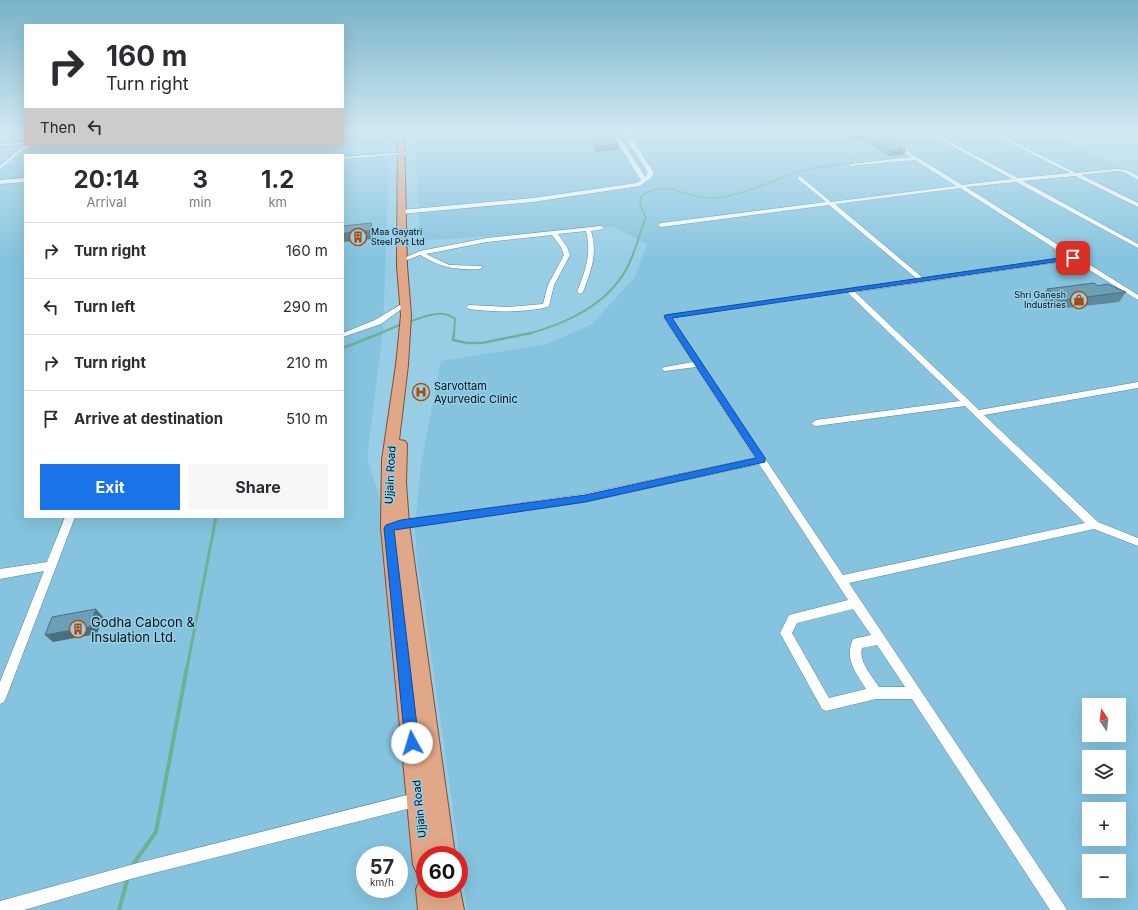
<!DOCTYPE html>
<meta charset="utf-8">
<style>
body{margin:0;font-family:Inter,sans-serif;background:#f7f7f7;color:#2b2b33;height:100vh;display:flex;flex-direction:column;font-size:15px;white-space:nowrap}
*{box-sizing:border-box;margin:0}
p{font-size:13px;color:#7c7c81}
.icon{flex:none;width:22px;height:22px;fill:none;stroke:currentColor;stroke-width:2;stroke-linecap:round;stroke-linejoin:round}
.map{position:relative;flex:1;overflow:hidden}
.drawer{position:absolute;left:24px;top:154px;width:320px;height:364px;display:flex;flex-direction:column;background:#fff;border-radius:0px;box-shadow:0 4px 16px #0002}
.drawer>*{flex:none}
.hud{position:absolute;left:24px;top:24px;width:320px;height:122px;border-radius:0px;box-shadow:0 4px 16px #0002;background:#fff;color:#2b2b33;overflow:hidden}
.needle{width:26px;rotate:347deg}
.controls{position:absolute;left:1082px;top:698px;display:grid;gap:8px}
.controls a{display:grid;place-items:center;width:44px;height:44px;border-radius:0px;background:#fff;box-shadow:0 4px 16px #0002;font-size:20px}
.speed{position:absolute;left:356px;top:846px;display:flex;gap:8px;font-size:20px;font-weight:700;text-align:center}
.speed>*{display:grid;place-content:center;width:52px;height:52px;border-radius:50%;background:#fff;box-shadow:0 4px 16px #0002;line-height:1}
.speed small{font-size:10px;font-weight:400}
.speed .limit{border:6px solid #d22;background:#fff;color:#111}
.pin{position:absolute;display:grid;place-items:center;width:34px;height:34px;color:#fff;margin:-17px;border-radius:8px;box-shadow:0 2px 6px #0006}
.me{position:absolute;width:44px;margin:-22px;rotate:354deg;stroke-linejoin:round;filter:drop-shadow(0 0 3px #0008)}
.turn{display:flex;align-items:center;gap:14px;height:84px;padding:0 16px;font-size:18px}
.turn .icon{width:52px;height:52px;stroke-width:2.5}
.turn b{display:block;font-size:28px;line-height:34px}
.then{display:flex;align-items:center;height:38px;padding:0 16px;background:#0003;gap:8px;font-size:15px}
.eta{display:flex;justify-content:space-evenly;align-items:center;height:68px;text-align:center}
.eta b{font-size:24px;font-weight:700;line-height:28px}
.primary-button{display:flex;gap:8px;margin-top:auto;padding:8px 16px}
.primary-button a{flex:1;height:46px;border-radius:0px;background:#1a73e8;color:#fff;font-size:16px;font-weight:700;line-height:46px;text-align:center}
.primary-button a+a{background:#f7f7f7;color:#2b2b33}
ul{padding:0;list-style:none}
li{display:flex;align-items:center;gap:12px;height:56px;padding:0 16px;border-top:1px solid #e1e1e2}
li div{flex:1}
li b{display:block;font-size:15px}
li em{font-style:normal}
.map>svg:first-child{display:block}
.built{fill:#85c3de;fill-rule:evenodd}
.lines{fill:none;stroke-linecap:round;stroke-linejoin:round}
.stream-far4{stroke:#6eb296;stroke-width:1.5}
.stream-far3{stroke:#6eb296;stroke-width:2}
.stream-far2{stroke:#6eb296;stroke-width:2.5}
.stream-far1{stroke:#6eb296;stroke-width:3}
.stream{stroke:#6eb296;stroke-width:4}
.minor-casing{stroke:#53879c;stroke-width:1}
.tertiary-casing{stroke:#53879c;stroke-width:1}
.primary-casing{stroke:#864e30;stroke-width:2}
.minor{fill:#fff;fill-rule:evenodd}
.tertiary{fill:#fff;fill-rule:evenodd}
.primary{fill:#e1a789;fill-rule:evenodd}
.wall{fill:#5c899d}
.shaded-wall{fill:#4b6f7f}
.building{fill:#6b9fb6;stroke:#4b6f7f}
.route{fill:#1a73e8;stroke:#114b97}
.labels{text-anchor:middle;stroke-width:3;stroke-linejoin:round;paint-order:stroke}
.far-poi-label{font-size:9px;fill:#01141c;stroke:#98cee5;text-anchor:start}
.poi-label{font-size:11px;fill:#01141c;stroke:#98cee5;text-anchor:start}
.street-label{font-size:11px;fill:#01141c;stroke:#98cee5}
.near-poi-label{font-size:13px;fill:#01141c;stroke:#98cee5;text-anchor:start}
</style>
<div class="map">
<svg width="1138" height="910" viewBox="0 0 1138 910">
<rect width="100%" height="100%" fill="#98cee5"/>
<!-- built -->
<g class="built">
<path d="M343 132H390L383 331 367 457 387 522 428 910H0V172L32 145H343ZM25 155H343V517H25ZM365 855H399V889H365Z"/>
<path d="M415 132H1045L1138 176V910H467L424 601 417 563 415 527 421 464 441 361 547 344 592 324 635 277 647 245 615 227 420 241ZM1089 705H1119V735H1089ZM1089 757H1119V787H1089ZM1089 809H1119V839H1089ZM1089 861H1119V891H1089Z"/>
</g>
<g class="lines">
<!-- stream-far4 -->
<path class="stream-far4" d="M645 220 646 218 640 205 641 196C671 177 682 199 711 198 743 197 773 179 804 170 820 166 836 166 852 163L854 159 844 149 855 132"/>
<!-- stream-far3 -->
<g class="stream-far3">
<path d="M409 322C424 317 442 308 455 319L454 334"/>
<polyline points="378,334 402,324"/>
<path d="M528 334C567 323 607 305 627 268 635 253 639 235 645 219"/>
</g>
<!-- stream-far2 -->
<g class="stream-far2">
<polyline points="454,333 453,340 467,343 482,343 531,333"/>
<polyline points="343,348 381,333"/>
</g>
<!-- stream-far1 -->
<polyline class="stream-far1" points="187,668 216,517"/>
<!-- stream -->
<g class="stream">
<polyline points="131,867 156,832 187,667"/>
<polyline points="119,910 128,877"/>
</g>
<!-- minor casing -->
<g class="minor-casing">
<g id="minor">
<path d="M872 132H877L962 185 1012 179 927 132H932L1018 178 1070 173 989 132H994L1076 173 1116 169 1127 170 1138 176V180L1124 172 1116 171 1081 175 1138 203V207L1075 176 1023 181 1138 244V248L1016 182 966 187 1138 295V300L1073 260 855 292 979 410 1138 382V388L984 415 1098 522 1138 538V546L1094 529 849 583 1064 905 1067 910H1050L912 699H876L826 711 822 709 780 633 789 615 848 600 759 464 585 502 398 529 394 528 393 525 394 522 398 521 585 494 755 458 696 367 665 371 661 369 665 367 693 362 663 317 665 316 917 279 829 205 661 227 658 225 661 223 826 202 798 179V177L800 176 831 202 956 186 915 160 849 166V164H851L911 157ZM960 188 1068 257 923 278 835 204ZM848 293 960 401 816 420 812 423 813 425 816 426 965 406 1085 523 843 575 671 318ZM853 609 871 635 853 639C844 660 856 672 866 689L829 698 792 633 797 623ZM877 645 905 687H879C872 676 858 661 862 648Z"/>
<polygon points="25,142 25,144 0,146 0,144"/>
<polygon points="25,144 29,145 0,169 0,166"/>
<polygon points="408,152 406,154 343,159 343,157"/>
<polygon points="25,178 25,182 0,184 0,180"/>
<path d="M601 226 604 228 603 229 591 231C598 253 591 271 583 292L580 294 577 292C585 272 592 253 586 231L558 234 567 247 570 255 554 285 549 306 548 307C522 313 495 312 469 309L466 307 469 305 508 307 543 304 548 285 564 255 561 247 552 235 487 242 426 254 449 265 482 266V268L480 269C455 270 442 268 420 255L407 260 404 258 420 251 487 238Z"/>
<polygon points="405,302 407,303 407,305 381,324 343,337 343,333 375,320"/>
<polygon points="65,517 75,517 6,698 4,702 0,704 0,682 44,571 0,579 0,569 47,562"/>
<polygon points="419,792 424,794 426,799 424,804 419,806 134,878 24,910 0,910 0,901 134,864"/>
</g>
</g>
<!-- tertiary casing -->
<g class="tertiary-casing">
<polygon id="tertiary" points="611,132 617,132 645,177 648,173 622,132 628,132 654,173 652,177 640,186 533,202 401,214 398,212 401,210 533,198 636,183 641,180"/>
</g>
<!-- primary casing -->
<g class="primary-casing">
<g id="primary">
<polygon points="398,132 404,132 407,266 411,315 408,365 399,440 405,441 407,444 406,483 409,524 455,855 425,855 425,877 417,873 413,865 381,528 382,460 396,365 401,315 397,266"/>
<polygon points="425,878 425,889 459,889 459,885 464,910 418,910 416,889 420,881"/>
</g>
</g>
<!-- minor -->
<use href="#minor" class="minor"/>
<!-- tertiary -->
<use href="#tertiary" class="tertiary"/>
<!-- primary -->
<use href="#primary" class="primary"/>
</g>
<!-- wall -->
<g class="wall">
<polygon points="880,132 906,149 904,155 888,156 864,140 851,141 853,136"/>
<polygon points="591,139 618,144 618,150 596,152 591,145"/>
<polygon points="1098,286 1126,292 1119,302 1057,309 1041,298 1047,289"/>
</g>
<!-- shaded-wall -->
<g class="shaded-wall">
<polygon points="866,134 864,140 851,141 853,136"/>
<polygon points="618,144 618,150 596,152 596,146"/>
<polygon points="906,149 904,155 888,156 890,150"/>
<polygon points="371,223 373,232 373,239 343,242 343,233"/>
<polygon points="96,609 103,617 97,634 53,642 45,635"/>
</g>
<!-- building -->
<g class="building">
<polygon points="855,132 880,132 906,149 890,150 866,134 853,136"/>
<polygon points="613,137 618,144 596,146 591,139"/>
<polygon points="371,223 371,230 343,233 343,226"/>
<polygon points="1094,283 1098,286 1107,284 1126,292 1063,300 1047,289"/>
<polygon points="96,609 90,627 45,635 52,617"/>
</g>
<!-- sky -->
<linearGradient id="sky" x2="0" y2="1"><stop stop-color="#77b3c7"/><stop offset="0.51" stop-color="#d1e9f3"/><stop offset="1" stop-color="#d1e9f3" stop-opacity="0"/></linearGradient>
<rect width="1138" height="259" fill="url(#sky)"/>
<!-- route -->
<polygon class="route" points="1073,256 1076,258 1075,259 672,318 765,458 765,462 585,502 394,530 419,743 417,748 412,750 407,748 405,743 384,528 386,525 401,520 585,495 756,458 664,317 665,315"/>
<!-- icons -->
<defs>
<g id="building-ring" transform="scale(0.9)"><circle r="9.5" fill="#98cee5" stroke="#ac4a09" stroke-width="1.5"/><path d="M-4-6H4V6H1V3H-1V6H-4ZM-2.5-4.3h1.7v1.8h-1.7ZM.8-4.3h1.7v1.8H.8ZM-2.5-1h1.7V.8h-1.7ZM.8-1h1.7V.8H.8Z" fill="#ac4a09"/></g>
<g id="shop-ring" transform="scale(0.9)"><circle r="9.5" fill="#98cee5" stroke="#ac4a09" stroke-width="1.5"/><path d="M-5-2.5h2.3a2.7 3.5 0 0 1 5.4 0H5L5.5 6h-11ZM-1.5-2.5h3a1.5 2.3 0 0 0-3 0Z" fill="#ac4a09"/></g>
<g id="hospital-ring" transform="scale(0.9)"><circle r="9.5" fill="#98cee5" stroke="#ac4a09" stroke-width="1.5"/><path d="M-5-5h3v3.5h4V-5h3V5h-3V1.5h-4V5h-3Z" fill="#ac4a09"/></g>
</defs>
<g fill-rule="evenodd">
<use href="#building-ring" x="358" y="237"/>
<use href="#shop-ring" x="1079" y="300"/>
<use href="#hospital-ring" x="421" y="392"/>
<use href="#building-ring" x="78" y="629"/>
</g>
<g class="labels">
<!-- far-poi labels -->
<g class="far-poi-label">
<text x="371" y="235">Maa Gayatri<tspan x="371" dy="10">Steel Pvt Ltd</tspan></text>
<text x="1066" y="298" text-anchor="end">Shri Ganesh<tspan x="1066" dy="10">Industries</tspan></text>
</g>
<!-- poi labels -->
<g class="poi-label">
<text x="434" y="390">Sarvottam<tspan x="434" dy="13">Ayurvedic Clinic</tspan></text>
</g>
<!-- street labels -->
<g class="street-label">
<text transform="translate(390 475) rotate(-87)" y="4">Ujjain Road</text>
<text transform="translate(419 809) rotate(-96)" y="4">Ujjain Road</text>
</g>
<!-- near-poi labels -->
<g class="near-poi-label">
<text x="91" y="627">Godha Cabcon &amp;<tspan x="91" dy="15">Insulation Ltd.</tspan></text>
</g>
</g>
</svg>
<div class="controls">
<a><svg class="needle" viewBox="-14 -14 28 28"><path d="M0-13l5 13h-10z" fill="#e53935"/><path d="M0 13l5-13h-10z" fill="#7c7c81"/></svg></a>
<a><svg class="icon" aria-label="layers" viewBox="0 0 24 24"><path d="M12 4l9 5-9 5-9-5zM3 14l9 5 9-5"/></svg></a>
<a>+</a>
<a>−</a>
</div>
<div class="speed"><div>57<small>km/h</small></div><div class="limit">60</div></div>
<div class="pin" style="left:1073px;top:258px;background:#d93025"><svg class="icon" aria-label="arrive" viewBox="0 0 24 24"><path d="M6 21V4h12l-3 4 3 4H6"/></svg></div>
<svg class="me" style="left:412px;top:743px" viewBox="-20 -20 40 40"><circle r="19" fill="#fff"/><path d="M0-13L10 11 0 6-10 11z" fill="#1a73e8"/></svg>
<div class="hud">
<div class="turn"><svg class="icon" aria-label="right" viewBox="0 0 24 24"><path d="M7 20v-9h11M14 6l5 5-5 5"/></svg><div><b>160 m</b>Turn right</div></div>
<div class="then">Then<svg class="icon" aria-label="left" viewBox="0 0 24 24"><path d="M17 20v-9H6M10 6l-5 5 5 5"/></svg></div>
</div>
<section class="drawer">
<div class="eta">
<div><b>20:14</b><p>Arrival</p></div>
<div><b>3</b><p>min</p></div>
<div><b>1.2</b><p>km</p></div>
</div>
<ul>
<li><svg class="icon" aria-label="right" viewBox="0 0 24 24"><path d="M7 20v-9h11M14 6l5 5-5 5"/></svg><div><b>Turn right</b></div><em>160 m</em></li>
<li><svg class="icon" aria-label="left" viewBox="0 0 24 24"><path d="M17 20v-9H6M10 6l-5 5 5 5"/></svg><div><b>Turn left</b></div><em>290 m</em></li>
<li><svg class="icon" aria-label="right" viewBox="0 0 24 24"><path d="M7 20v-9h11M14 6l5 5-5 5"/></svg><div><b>Turn right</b></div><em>210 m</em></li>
<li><svg class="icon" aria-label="arrive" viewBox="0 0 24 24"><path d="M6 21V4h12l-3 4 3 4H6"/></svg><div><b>Arrive at destination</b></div><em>510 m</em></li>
</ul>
<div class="primary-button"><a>Exit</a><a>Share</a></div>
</section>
</div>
